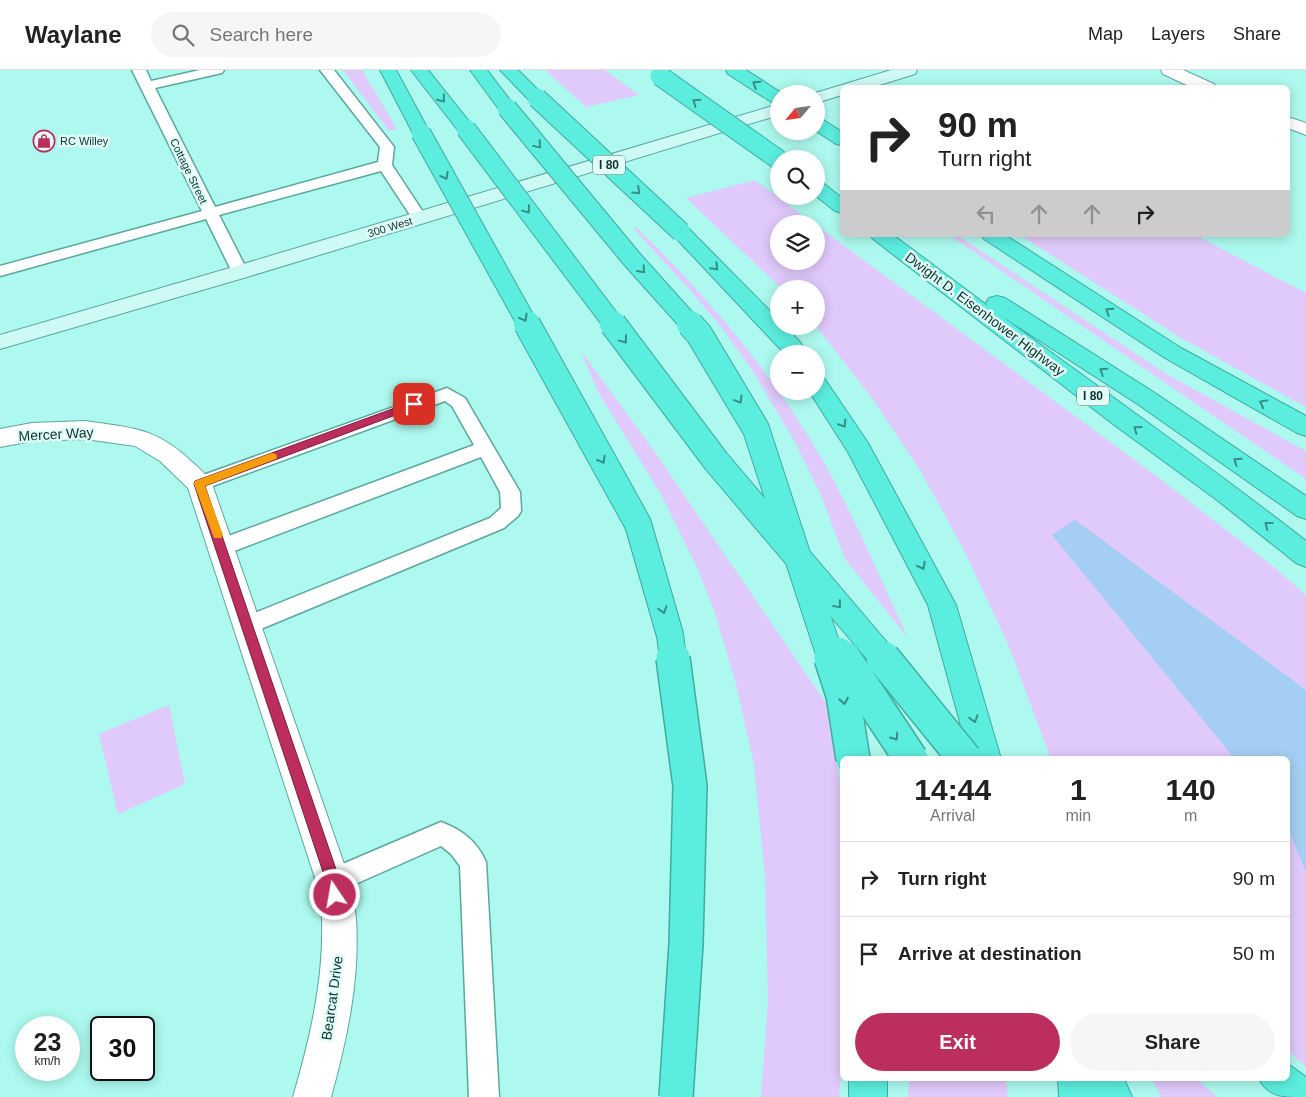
<!DOCTYPE html>
<meta charset="utf-8">
<style>
body{margin:0;font-family:Helvetica,sans-serif;background:#f6f6f6;color:#222;height:100vh;display:flex;flex-direction:column;font-size:19px;white-space:nowrap}
*{box-sizing:border-box;margin:0}
p{font-size:16px;color:#767676}
.icon{flex:none;width:28px;height:28px;fill:none;stroke:currentColor;stroke-width:2;stroke-linecap:round;stroke-linejoin:round}
.map{position:relative;flex:1;overflow:hidden}
.side{position:absolute;left:840px;top:686px;width:450px;height:325px;display:flex;flex-direction:column;background:#fff;border-radius:8px;box-shadow:0 2px 12px #0003}
.side>*{flex:none}
.guide{position:absolute;left:840px;top:15px;width:450px;height:152px;border-radius:8px;box-shadow:0 2px 12px #0003;background:#fff;color:#222;overflow:hidden}
.needle{width:32px;rotate:241deg}
.controls{position:absolute;left:770px;top:15px;display:grid;gap:10px}
.controls a{display:grid;place-items:center;width:55px;height:55px;border-radius:50%;background:#fff;box-shadow:0 2px 12px #0003;font-size:25px}
.speed{position:absolute;left:15px;top:946px;display:flex;gap:10px;font-size:25px;font-weight:700;text-align:center}
.speed>*{display:grid;place-content:center;width:65px;height:65px;border-radius:50%;background:#fff;box-shadow:0 2px 12px #0003;line-height:1}
.speed small{font-size:12px;font-weight:400}
.speed .limit{border:2px solid #111;border-radius:8px;background:#fff;color:#111}
.pin{position:absolute;display:grid;place-items:center;width:42px;height:42px;color:#fff;margin:-21px;border-radius:10px;box-shadow:0 2px 8px #0006}
.me{position:absolute;width:55px;margin:-28px;rotate:348deg;stroke-linejoin:round;filter:drop-shadow(0 0 4px #0008)}
.turn{display:flex;align-items:center;gap:18px;height:105px;padding:0 15px;font-size:22px}
.turn .icon{width:65px;height:65px;stroke-width:2.5}
.turn b{display:block;font-size:35px;line-height:42px}
.lanes{display:flex;align-items:center;height:48px;padding:0 15px;background:#0003;justify-content:center;gap:25px;direction:ltr}
.lanes .off{opacity:.35}
.eta{display:flex;justify-content:space-evenly;align-items:center;height:85px;text-align:center}
.eta b{font-size:30px;font-weight:700;line-height:35px}
.cta{display:flex;gap:10px;margin-top:auto;padding:10px 15px}
.cta a{flex:1;height:58px;border-radius:30px;background:#bc2e5e;color:#fff;font-size:20px;font-weight:700;line-height:58px;text-align:center}
.cta a+a{background:#f6f6f6;color:#222}
ul{padding:0;list-style:none}
li{display:flex;align-items:center;gap:15px;height:75px;padding:0 15px;border-top:1px solid #e0e0e0}
li div{flex:1}
li b{display:block;font-size:19px}
li em{font-style:normal}
header{display:flex;align-items:center;gap:30px;box-sizing:border-box;height:70px;padding:0 25px;background:#fff;border-bottom:1px solid #e0e0e0}
header strong{font-size:24px}
nav{display:flex;gap:28px;margin-inline-start:auto;font-size:18px}
.search{width:350px;height:45px;background:#f6f6f6;display:flex;align-items:center;gap:12px;box-sizing:border-box;padding:0 18px;border-radius:28px;color:#767676;font-size:19px}
.map>svg:first-child{display:block}
.green{fill:#e0c9fb}
.water{fill:#a4cef3}
.lines{fill:none;stroke-linecap:round;stroke-linejoin:round}
.lane-casing{stroke:#5ba79e;stroke-width:3}
.street-casing{stroke:#5ba79e;stroke-width:2}
.secondary-casing{stroke:#5ba79e;stroke-width:2}
.highway-casing{stroke:#41aba0;stroke-width:2}
.lane{fill:#fff;fill-rule:evenodd}
.street{fill:#fff;fill-rule:evenodd}
.secondary{fill:#cefaf5;fill-rule:evenodd}
.highway{fill:#5bedde;fill-rule:evenodd}
.highway-bridge-far2-casing{stroke:#41aba0;stroke-width:21;stroke-linecap:butt}
.highway-bridge-far1-casing{stroke:#41aba0;stroke-width:28;stroke-linecap:butt}
.highway-bridge-casing{stroke:#41aba0;stroke-width:36;stroke-linecap:butt}
.highway-bridge-far2{stroke:#5bedde;stroke-width:19}
.highway-bridge-far1{stroke:#5bedde;stroke-width:26}
.highway-bridge{stroke:#5bedde;stroke-width:33}
.oneway{stroke:#368e86}
.route{fill:#bc2e5e;stroke:#7a1e3d}
.slow{fill:#f59e0b}
.labels{text-anchor:middle;stroke-width:5;stroke-linejoin:round;paint-order:stroke}
.far-poi-label{font-size:11px;fill:#10302d;stroke:#e0fdf8;text-anchor:start}
.far-street-label{font-size:11px;fill:#10302d;stroke:#e0fdf8}
.shield{fill:#e0fdf8;stroke:#4e6e6a;stroke-width:1}
.shield-label{font-size:12px;font-weight:bold;fill:#10302d}
.street-label{font-size:14px;fill:#10302d;stroke:#e0fdf8}
</style>
<header>
<strong>Waylane</strong>
<div class="search"><svg class="icon" aria-label="search" viewBox="0 0 24 24"><circle cx="10" cy="10" r="6"/><path d="M15 15l6 6"/></svg>Search here</div>
<nav><a>Map</a><a>Layers</a><a>Share</a></nav>
</header>
<div class="map">
<svg width="1306" height="1027" viewBox="0 0 1306 1027">
<rect width="100%" height="100%" fill="#adf9ef"/>
<!-- green -->
<g class="green">
<polygon points="343,0 362,0 397,59 389,61"/>
<polygon points="545,0 605,0 639,25 586,37"/>
<polygon points="755,110 814,154 779,154 779,191 816,191 816,155 1159,408 1270,494 1306,525 1306,997 1288,981 1288,689 1051,689 1008,574 964,480 920,400 872,328 816,256 816,219 782,219 686,128"/>
<path d="M636 157C706 225 769 299 819 384 853 442 879 506 908 568L845 489 820 423 796 374 752 300 722 258 689 219 633 158Z"/>
<polygon points="949,165 957,165 1168,305 1306,381 1306,409"/>
<polygon points="1020,165 1195,165 1306,223 1306,337 1181,268"/>
<polygon points="581,281 652,378 828,636 842,727 842,994 839,1027 761,1027 768,931 765,806 754,694 736,614 715,543 697,497 662,426 598,322"/>
<polygon points="169,635 185,714 118,744 99,664"/>
<polygon points="909,1009 1006,1009 1008,1027 908,1027"/>
<polygon points="1152,1009 1197,1009 1217,1027 1161,1027"/>
</g>
<!-- water -->
<polygon class="water" points="1075,450 1306,620 1306,802 1288,759 1288,689 1235,689 1052,465"/>
<g class="lines">
<!-- lane casing -->
<g class="lane-casing">
<g id="lane">
<polygon points="132,0 146,0 151,11 200,0 224,0 222,3 155,18 215,137 378,92 380,77 320,0 334,0 394,77 392,95 427,148 424,151 414,151 381,101 219,145 248,202 246,206 234,206 206,149 0,206 0,196 202,141"/>
<polygon points="447,318 465,328 520,422 521,441 518,446 504,458 256,561 248,564 240,561 237,555 240,549 490,448 501,438 500,422 481,387 229,483 222,485 215,483 212,477 215,471 474,375 452,336 445,331 199,421 192,419 189,414 192,409"/>
<path d="M441 752C462 760 477 771 486 792L499 1027H469L460 796 451 784 441 776 333 824 324 820 320 811 324 802Z"/>
</g>
</g>
<!-- street casing -->
<g class="street-casing">
<g id="street">
<polygon points="1161,0 1183,0 1214,14 1216,18 1193,18 1163,4"/>
<polygon points="1288,47 1306,53 1306,65 1288,58"/>
<path d="M85 351C132 358 155 357 191 391 199 398 207 405 212 414L350 811C352 824 355 836 356 849 360 910 347 969 331 1027H293C310 969 324 910 322 849 321 836 318 824 316 811L188 418 160 391 135 376 85 369 32 371 0 377V359L32 353Z"/>
</g>
</g>
<!-- secondary casing -->
<g class="secondary-casing">
<g id="secondary">
<polygon points="891,0 917,0 915,4 870,18 842,18 842,25 816,33 816,24 812,24"/>
<polygon points="779,34 779,45 247,207 0,279 0,265 233,197"/>
</g>
</g>
<!-- highway casing -->
<g class="highway-casing">
<g id="highway">
<polygon points="380,0 396,0 430,63 427,67 421,68 415,67"/>
<polygon points="411,0 428,0 472,55 475,59 472,63 466,64 460,63"/>
<polygon points="470,0 487,0 516,38 513,42 507,43 501,42"/>
<polygon points="500,0 518,0 546,28 543,32 537,33 531,32"/>
<polygon points="726,0 746,0 783,24 779,24 779,34 773,33 728,4"/>
<polygon points="816,48 822,49 842,62 842,75 836,74 816,61"/>
<polygon points="816,111 823,113 842,128 842,143 835,141 816,126"/>
<polygon points="681,156 688,158 779,250 779,256 785,256 800,272 808,284 785,284 674,166 671,162 674,158"/>
<path d="M870 165H893L988 236 986 233 989 228 997 226 1005 228 1155 323 1306 426V449L1297 446 1139 335 1000 245C1102 320 1206 393 1306 471V497L1296 493 1217 430 1113 354 873 169Z"/>
<polygon points="981,165 1005,165 1181,278 1306,346 1306,366 1297,363 1165,288 984,169"/>
<polygon points="816,306 824,308 868,373 956,535 1001,689 970,689 928,535 848,382 809,321 816,321"/>
<path d="M1288 994 1306 1007V1027C1282 1027 1269 1027 1259 1009H1288Z"/>
<rect x="849" y="1009" width="38" height="18"/>
<polygon points="1058,1009 1124,1009 1132,1027 1059,1027"/>
</g>
</g>
<!-- lane -->
<use href="#lane" class="lane"/>
<!-- street -->
<use href="#street" class="street"/>
<!-- secondary -->
<use href="#secondary" class="secondary"/>
<!-- highway -->
<use href="#highway" class="highway"/>
<!-- highway-bridge-far2 casing -->
<g class="highway-bridge-far2-casing">
<g id="highway-bridge-far2">
<polyline points="660,6 779,90"/>
<polyline points="537,28 681,162"/>
<polyline points="507,38 631,188 691,255"/>
<polyline points="466,59 614,255"/>
<polyline points="421,63 528,255"/>
</g>
</g>
<!-- highway-bridge-far1 casing -->
<g class="highway-bridge-far1-casing">
<g id="highway-bridge-far1">
<polyline points="527,254 638,454 670,565 673,589"/>
<polyline points="613,254 716,391 884,589"/>
<polyline points="690,254 699,264 756,359 831,589"/>
<polyline points="839,581 844,589"/>
</g>
</g>
<!-- highway-bridge casing -->
<g class="highway-bridge-casing">
<g id="highway-bridge">
<polyline points="673,588 690,716 686,874 676,1027"/>
<polyline points="831,588 843,625 853,689"/>
<polyline points="844,588 911,689"/>
<polyline points="883,588 965,689"/>
</g>
</g>
<!-- highway-bridge-far2 -->
<use href="#highway-bridge-far2" class="highway-bridge-far2"/>
<!-- highway-bridge-far1 -->
<use href="#highway-bridge-far1" class="highway-bridge-far1"/>
<!-- highway-bridge -->
<use href="#highway-bridge" class="highway-bridge"/>
</g>
<!-- one-way arrows -->
<defs><path id="oneway-chevron" d="M-2-3.5L2.5 0L-2 3.5" fill="none" stroke-width="1.6" stroke-linecap="round" stroke-linejoin="round" transform="scale(1.25)"/></defs>
<g class="oneway">
<use href="#oneway-chevron" transform="translate(756 14) rotate(-147)"/>
<use href="#oneway-chevron" transform="translate(442 29) rotate(51)"/>
<use href="#oneway-chevron" transform="translate(696 32) rotate(-145)"/>
<use href="#oneway-chevron" transform="translate(538 75) rotate(50)"/>
<use href="#oneway-chevron" transform="translate(445 106) rotate(61)"/>
<use href="#oneway-chevron" transform="translate(637 121) rotate(43)"/>
<use href="#oneway-chevron" transform="translate(527 140) rotate(53)"/>
<use href="#oneway-chevron" transform="translate(715 197) rotate(46)"/>
<use href="#oneway-chevron" transform="translate(642 200) rotate(48)"/>
<use href="#oneway-chevron" transform="translate(1109 241) rotate(-147)"/>
<use href="#oneway-chevron" transform="translate(524 248) rotate(61)"/>
<use href="#oneway-chevron" transform="translate(624 270) rotate(53)"/>
<use href="#oneway-chevron" transform="translate(1103 301) rotate(-147)"/>
<use href="#oneway-chevron" transform="translate(739 330) rotate(59)"/>
<use href="#oneway-chevron" transform="translate(1263 333) rotate(-151)"/>
<use href="#oneway-chevron" transform="translate(843 354) rotate(57)"/>
<use href="#oneway-chevron" transform="translate(1137 359) rotate(-144)"/>
<use href="#oneway-chevron" transform="translate(602 390) rotate(61)"/>
<use href="#oneway-chevron" transform="translate(1237 391) rotate(-145)"/>
<use href="#oneway-chevron" transform="translate(1268 455) rotate(-142)"/>
<use href="#oneway-chevron" transform="translate(922 496) rotate(62)"/>
<use href="#oneway-chevron" transform="translate(838 535) rotate(50)"/>
<use href="#oneway-chevron" transform="translate(663 540) rotate(74)"/>
<use href="#oneway-chevron" transform="translate(844 631) rotate(80)"/>
<use href="#oneway-chevron" transform="translate(974 649) rotate(74)"/>
<use href="#oneway-chevron" transform="translate(895 667) rotate(55)"/>
</g>
<!-- route -->
<polygon class="route" points="414,331 419,334 417,337 205,416 340,811 342,825 340,830 335,832 330,830 326,811 194,414 195,411"/>
<!-- slow -->
<polygon class="slow" points="272,383 276,384 277,387 276,389 205,416 223,465 221,468 214,468 194,414 195,411"/>
<!-- icons -->
<defs>
<g id="shop-ring" transform="scale(1.125)"><circle r="9.5" fill="#e0fdf8" stroke="#bc2e5e" stroke-width="1.5"/><path d="M-5-2.5h2.3a2.7 3.5 0 0 1 5.4 0H5L5.5 6h-11ZM-1.5-2.5h3a1.5 2.3 0 0 0-3 0Z" fill="#bc2e5e"/></g>
</defs>
<g fill-rule="evenodd">
<use href="#shop-ring" x="44" y="71"/>
</g>
<g class="labels">
<!-- far-poi labels -->
<g class="far-poi-label">
<text x="60" y="75">RC Willey</text>
</g>
<!-- far-street labels -->
<g class="far-street-label">
<text transform="translate(189 101) rotate(64)" y="4">Cottage Street</text>
<text transform="translate(390 157) rotate(-17)" y="4">300 West</text>
</g>
<!-- shield labels -->
<g class="shield">
<rect x="593" y="85.5" width="32" height="19" rx="4"/>
<rect x="1077" y="316.5" width="32" height="19" rx="4"/>
</g>
<g class="shield-label">
<text x="609" y="99">I 80</text>
<text x="1093" y="330">I 80</text>
</g>
<!-- street labels -->
<g class="street-label">
<text transform="translate(985 244) rotate(37)" y="5">Dwight D. Eisenhower Highway</text>
<text transform="translate(56 364) rotate(-3)" y="5">Mercer Way</text>
<text transform="translate(332 928) rotate(-82)" y="5">Bearcat Drive</text>
</g>
</g>
</svg>
<div class="controls">
<a><svg class="needle" viewBox="-14 -14 28 28"><path d="M0-13l5 13h-10z" fill="#e53935"/><path d="M0 13l5-13h-10z" fill="#767676"/></svg></a>
<a><svg class="icon" aria-label="search" viewBox="0 0 24 24"><circle cx="10" cy="10" r="6"/><path d="M15 15l6 6"/></svg></a>
<a><svg class="icon" aria-label="layers" viewBox="0 0 24 24"><path d="M12 4l9 5-9 5-9-5zM3 14l9 5 9-5"/></svg></a>
<a>+</a>
<a>−</a>
</div>
<div class="speed"><div>23<small>km/h</small></div><div class="limit">30</div></div>
<div class="pin" style="left:414px;top:334px;background:#d93025"><svg class="icon" aria-label="arrive" viewBox="0 0 24 24"><path d="M6 21V4h12l-3 4 3 4H6"/></svg></div>
<svg class="me" style="left:335px;top:825px" viewBox="-20 -20 40 40"><circle r="17" fill="#bc2e5e" stroke="#fff" stroke-width="3"/><path d="M0-11L8 9 0 5-8 9z" fill="#fff"/></svg>
<div class="guide">
<div class="turn"><svg class="icon" aria-label="right" viewBox="0 0 24 24"><path d="M7 20v-9h11M14 6l5 5-5 5"/></svg><div><b>90 m</b>Turn right</div></div>
<div class="lanes"><svg class="icon off" aria-label="left" viewBox="0 0 24 24"><path d="M17 20v-9H6M10 6l-5 5 5 5"/></svg><svg class="icon off" aria-label="ahead" viewBox="0 0 24 24"><path d="M12 20V5M6 11l6-6 6 6"/></svg><svg class="icon off" aria-label="ahead" viewBox="0 0 24 24"><path d="M12 20V5M6 11l6-6 6 6"/></svg><svg class="icon" aria-label="right" viewBox="0 0 24 24"><path d="M7 20v-9h11M14 6l5 5-5 5"/></svg></div>
</div>
<section class="side">
<div class="eta">
<div><b>14:44</b><p>Arrival</p></div>
<div><b>1</b><p>min</p></div>
<div><b>140</b><p>m</p></div>
</div>
<ul>
<li><svg class="icon" aria-label="right" viewBox="0 0 24 24"><path d="M7 20v-9h11M14 6l5 5-5 5"/></svg><div><b>Turn right</b></div><em>90 m</em></li>
<li><svg class="icon" aria-label="arrive" viewBox="0 0 24 24"><path d="M6 21V4h12l-3 4 3 4H6"/></svg><div><b>Arrive at destination</b></div><em>50 m</em></li>
</ul>
<div class="cta"><a>Exit</a><a>Share</a></div>
</section>
</div>
